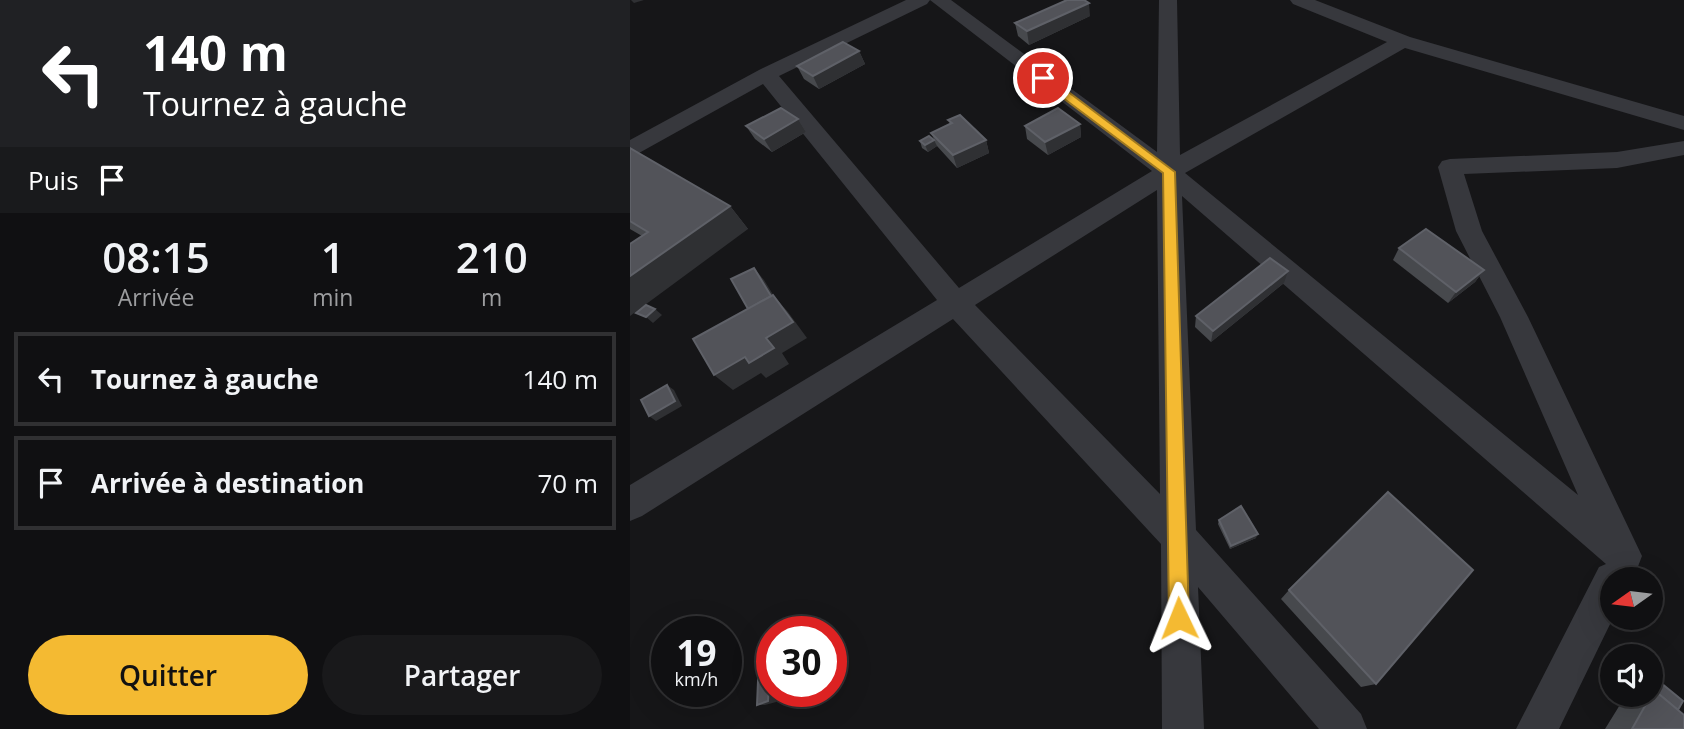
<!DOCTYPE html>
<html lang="fr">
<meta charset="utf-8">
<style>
body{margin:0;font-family:"Open Sans",sans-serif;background:#19191b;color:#f1f3f6;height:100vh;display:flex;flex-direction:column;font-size:26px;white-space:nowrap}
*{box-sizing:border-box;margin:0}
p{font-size:23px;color:#9c9d9f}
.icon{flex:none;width:38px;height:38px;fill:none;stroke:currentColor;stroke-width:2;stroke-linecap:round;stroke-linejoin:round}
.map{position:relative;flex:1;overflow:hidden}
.drawer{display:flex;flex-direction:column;background:#101012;width:630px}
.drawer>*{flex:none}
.guide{background:#202124;color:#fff;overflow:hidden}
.needle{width:46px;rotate:256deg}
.controls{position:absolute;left:970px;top:567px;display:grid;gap:14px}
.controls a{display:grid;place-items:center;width:63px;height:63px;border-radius:50%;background:#101012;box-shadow:0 7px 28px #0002,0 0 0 2px #303032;font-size:35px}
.speed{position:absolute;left:21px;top:616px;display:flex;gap:14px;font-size:35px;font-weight:700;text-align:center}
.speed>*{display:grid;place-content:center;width:91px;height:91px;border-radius:50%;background:#101012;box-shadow:0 7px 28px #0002,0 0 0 2px #303032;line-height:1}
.speed small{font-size:18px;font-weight:400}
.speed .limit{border:10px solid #d22;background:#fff;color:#111}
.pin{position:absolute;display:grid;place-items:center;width:60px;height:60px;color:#fff;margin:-30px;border:4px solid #fff;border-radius:50%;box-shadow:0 2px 7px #0007}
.me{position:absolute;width:77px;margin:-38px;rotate:358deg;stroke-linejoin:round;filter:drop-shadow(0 0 5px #0008)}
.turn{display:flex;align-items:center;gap:24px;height:147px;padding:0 28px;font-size:32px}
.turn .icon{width:91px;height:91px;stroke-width:2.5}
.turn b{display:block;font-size:49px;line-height:60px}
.then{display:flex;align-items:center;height:66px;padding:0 28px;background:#0003;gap:14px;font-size:26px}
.eta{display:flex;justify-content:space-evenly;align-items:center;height:119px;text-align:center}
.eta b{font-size:42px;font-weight:600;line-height:49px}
.action{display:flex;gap:14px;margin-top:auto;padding:14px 28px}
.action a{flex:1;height:80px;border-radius:42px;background:#f4ba32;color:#111;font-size:28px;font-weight:600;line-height:80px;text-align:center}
.action a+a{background:#19191b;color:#f1f3f6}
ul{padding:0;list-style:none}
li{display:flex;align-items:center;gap:21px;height:94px;margin:0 14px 10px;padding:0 14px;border:4px solid #303032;border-radius:0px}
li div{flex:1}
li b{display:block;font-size:26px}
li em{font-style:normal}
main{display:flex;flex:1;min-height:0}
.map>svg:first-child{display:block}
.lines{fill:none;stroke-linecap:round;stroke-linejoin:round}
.minor{fill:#37383d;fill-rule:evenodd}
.wall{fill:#47494d}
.shaded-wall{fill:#2f3033}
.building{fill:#525359;stroke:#5f6168;stroke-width:2}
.route{fill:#f4ba32;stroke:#9f7920;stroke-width:2}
</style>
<main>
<section class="drawer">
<div class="guide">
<div class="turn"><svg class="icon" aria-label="left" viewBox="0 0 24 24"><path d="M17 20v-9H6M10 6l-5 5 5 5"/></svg><div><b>140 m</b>Tournez à gauche</div></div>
<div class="then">Puis<svg class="icon" aria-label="arrive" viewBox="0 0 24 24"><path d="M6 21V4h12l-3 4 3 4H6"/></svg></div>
</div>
<div class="eta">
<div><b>08:15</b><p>Arrivée</p></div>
<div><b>1</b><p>min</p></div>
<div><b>210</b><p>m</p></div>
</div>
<ul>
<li><svg class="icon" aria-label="left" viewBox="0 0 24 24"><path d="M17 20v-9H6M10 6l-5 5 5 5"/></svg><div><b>Tournez à gauche</b></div><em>140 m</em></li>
<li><svg class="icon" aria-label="arrive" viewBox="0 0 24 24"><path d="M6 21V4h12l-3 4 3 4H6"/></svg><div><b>Arrivée à destination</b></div><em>70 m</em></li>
</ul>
<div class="action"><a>Quitter</a><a>Partager</a></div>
</section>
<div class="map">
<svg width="1054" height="729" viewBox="0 0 1054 729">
<rect width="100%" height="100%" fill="#161618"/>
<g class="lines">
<!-- minor -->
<path class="minor" d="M276 0H321L527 152 529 0H547L550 155 757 42 663 4 660 0H685L780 37 1054 116V130L775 48 555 173 948 495 870 317 826 231 808 167 812 161 820 159 987 152 1054 141V155L987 168 834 174 852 231 898 317 1012 556 1007 569 997 573 1000 579H982L983 618 929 729H886L969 567 976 564 552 196 566 530 731 714 737 729H689L568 587 574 729H532L531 544 323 319 12 516 0 521V485L307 300 133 84 0 158V140L129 70ZM300 0 522 171 329 288 149 76 297 4ZM527 190 530 494 345 305Z"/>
</g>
<!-- wall -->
<g class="wall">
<polygon points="460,16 399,45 388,36 385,23"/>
<polygon points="229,51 235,64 189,89 174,79 167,66"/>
<polygon points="168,119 176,132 142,152 125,139 116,126"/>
<polygon points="318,120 356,140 359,153 327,168 307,146 298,152 292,148 290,141 304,139 301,133 320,124"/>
<polygon points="450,124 451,137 418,155 397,139 395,126"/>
<polygon points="0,148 100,206 118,229 12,236 0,229"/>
<polygon points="769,248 854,270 845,282 818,303 763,260"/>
<polygon points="654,283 581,342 565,327 566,316"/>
<polygon points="589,520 626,538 600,549 588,524"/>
<polygon points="659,590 746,684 731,687 651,599"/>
<polygon points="1020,674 1048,710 1054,729 975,729 996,695 1020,695"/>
</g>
<!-- shaded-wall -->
<g class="shaded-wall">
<polygon points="1,0 14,0 4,3"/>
<polygon points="459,3 460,16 399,45 397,31"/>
<polygon points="229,51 235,64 189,89 183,76"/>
<polygon points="168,119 176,132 142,152 134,139"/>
<polygon points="450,124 451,137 418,155 415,142"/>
<polygon points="304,140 307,146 298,152 295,145"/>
<polygon points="356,140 359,153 327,168 323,155"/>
<polygon points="100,206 118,229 0,316 0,258"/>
<polygon points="124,268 134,280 152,309 129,320"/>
<polygon points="854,270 845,282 818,303 826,292"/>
<polygon points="658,271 654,283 581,342 583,331"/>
<polygon points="143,295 158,312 177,338 152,353 159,364 136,378 131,373 103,390 84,375 136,338"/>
<polygon points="25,309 32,315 23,323 16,317"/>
<polygon points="37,385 44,390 52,406 26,421 19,416"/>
<polygon points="628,534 626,538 600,549 601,546"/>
<polygon points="141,654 142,691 147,691 146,702 135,705 127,705"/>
</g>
<!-- building -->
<g class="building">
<polygon points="437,0 454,0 459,3 397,31 385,23"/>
<polygon points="213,42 229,51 183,76 167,66"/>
<polygon points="151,108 168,119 134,139 116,126"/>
<polygon points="428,108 450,124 415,142 395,126"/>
<polygon points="330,115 356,140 323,155 301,133 322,123 318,120"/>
<polygon points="299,136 304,140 295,145 290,141"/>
<polygon points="0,148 100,206 0,276 0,244 18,232 0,221"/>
<polygon points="796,229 854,270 826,292 769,248"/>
<polygon points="640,258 658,271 583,331 566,316"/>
<polygon points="124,268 141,296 118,309 101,279"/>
<polygon points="143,295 163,322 136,338 144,348 119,363 115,357 84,375 63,339"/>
<polygon points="16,305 25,309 16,317 6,313"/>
<polygon points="37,385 45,401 19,416 11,400"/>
<polygon points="758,492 843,570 746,684 659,590"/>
<polygon points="611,506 628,534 601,546 589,520"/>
<polygon points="141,654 138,701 127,705 129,657"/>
<polygon points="1020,674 1053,701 1048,710 1024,690 1020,690"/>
<polygon points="1024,690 1054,715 1054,729 1002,729"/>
</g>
<!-- route -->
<polygon class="route" points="409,76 417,76 545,172 559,618 556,625 549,628 542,625 539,618 533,173 409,80"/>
</svg>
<div class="controls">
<a><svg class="needle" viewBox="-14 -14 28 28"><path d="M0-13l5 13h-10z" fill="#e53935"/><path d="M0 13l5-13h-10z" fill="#9c9d9f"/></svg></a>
<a><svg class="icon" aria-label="sound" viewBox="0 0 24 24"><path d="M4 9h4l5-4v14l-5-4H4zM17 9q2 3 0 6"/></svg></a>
</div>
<div class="speed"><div>19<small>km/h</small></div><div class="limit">30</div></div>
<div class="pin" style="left:413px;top:78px;background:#d93025"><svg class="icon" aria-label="arrive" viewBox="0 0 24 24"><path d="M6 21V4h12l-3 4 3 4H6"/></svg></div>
<svg class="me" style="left:549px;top:618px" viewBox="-20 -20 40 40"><path d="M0-17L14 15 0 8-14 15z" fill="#f4ba32" stroke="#fff" stroke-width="4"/></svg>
</div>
</main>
